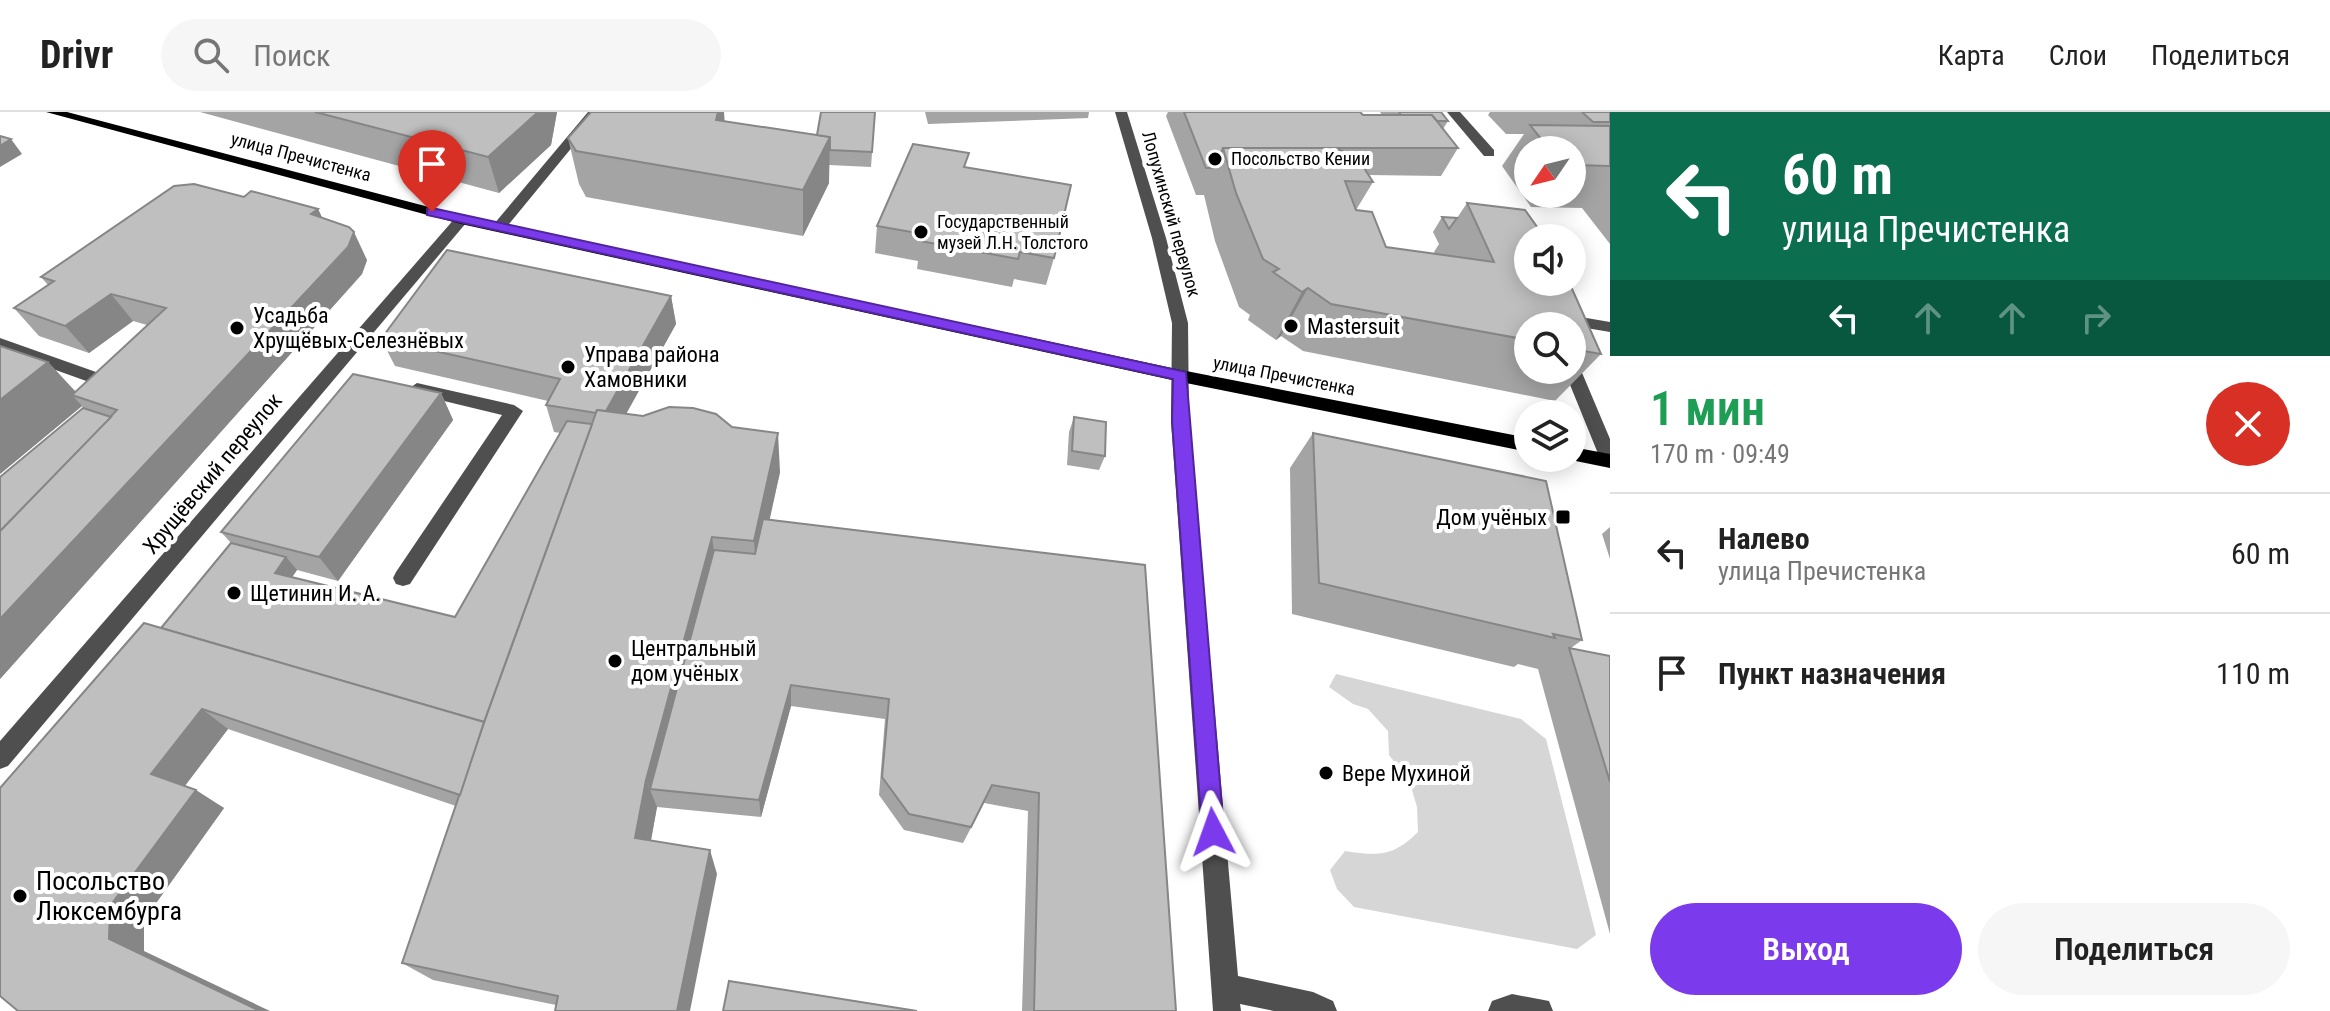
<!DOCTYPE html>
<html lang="ru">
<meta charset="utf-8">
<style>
body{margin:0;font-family:"Roboto Condensed",sans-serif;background:#f6f6f6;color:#222;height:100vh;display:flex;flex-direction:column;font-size:30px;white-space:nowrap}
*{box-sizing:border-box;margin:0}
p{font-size:26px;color:#767676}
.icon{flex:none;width:44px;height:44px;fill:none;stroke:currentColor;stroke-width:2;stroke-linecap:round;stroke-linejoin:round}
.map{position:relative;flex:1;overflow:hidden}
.drawer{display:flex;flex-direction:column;background:#fff;width:720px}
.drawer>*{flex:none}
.hud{background:#0b6e4f;color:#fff;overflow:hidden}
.needle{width:52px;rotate:235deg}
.buttons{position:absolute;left:1514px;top:24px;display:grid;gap:16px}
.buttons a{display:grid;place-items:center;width:72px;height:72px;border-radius:50%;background:#fff;box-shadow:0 4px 20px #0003;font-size:40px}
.pin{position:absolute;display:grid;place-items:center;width:68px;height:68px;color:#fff;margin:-82px -34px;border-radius:50% 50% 50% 0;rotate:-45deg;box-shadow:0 0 8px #0007}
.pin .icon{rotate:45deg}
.me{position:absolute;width:88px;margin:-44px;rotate:356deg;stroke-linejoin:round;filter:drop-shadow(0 0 6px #0008)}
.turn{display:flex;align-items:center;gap:28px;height:168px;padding:0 40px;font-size:36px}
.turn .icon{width:104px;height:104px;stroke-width:2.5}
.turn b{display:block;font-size:56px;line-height:68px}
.lanes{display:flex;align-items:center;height:76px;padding:0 40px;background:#0003;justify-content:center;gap:40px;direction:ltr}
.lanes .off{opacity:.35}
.round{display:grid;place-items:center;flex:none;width:84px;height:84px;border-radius:42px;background:#f6f6f6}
.overview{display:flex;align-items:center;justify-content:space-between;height:136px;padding:0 40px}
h1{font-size:48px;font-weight:600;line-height:60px;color:#1e9e55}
.cta{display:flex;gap:16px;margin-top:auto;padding:16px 40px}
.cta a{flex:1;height:92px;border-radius:48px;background:#7c3aed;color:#fff;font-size:32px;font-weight:600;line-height:92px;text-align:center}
.cta a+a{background:#f6f6f6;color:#222}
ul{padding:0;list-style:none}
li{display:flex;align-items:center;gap:24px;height:120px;padding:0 40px;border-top:2px solid #e0e0e0}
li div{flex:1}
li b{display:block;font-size:30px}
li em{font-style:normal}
header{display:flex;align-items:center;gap:48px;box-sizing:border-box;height:112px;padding:0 40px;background:#fff;border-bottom:2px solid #e0e0e0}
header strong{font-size:38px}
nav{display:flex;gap:44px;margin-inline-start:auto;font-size:28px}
.search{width:560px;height:72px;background:#f6f6f6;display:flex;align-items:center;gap:20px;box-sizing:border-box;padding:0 28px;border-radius:44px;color:#767676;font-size:30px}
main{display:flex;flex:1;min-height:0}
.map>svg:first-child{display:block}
.green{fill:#d6d6d6}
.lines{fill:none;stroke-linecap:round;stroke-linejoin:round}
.minor{fill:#4f4f4f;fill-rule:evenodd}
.major{fill:#000;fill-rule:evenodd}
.wall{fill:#a4a4a4;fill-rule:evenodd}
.shaded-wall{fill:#868686}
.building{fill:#bfbfbf;stroke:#868686;stroke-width:2}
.route{fill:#7c3aed;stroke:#51269a;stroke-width:2}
.poi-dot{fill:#000;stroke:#fff;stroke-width:3}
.labels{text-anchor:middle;stroke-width:8;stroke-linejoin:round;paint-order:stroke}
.far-street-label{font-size:18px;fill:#000;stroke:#fff}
.far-poi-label{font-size:18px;fill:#000;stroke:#fff;text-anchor:start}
.poi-label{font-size:22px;fill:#000;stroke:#fff;text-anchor:start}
.street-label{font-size:22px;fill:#000;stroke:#fff}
.near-poi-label{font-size:26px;fill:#000;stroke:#fff;text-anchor:start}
</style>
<header>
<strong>Drivr</strong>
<div class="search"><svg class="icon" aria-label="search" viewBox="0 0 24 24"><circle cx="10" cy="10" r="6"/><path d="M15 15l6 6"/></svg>Поиск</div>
<nav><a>Карта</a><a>Слои</a><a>Поделиться</a></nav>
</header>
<main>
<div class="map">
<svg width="1610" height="899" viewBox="0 0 1610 899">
<rect width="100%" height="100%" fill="#fff"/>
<!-- green -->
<path class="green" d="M1336 562 1521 607 1546 627 1596 823 1577 837 1354 795 1337 777 1330 758 1345 739C1378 744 1393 745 1418 720L1417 695 1409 668 1389 643 1388 619 1368 597 1353 592 1329 575Z"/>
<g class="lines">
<!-- minor -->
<g class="minor">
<polygon points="588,0 601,0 504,118 494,118 494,112"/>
<polygon points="1115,0 1127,0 1166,126 1188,211 1189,309 1238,864 1313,880 1333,889 1337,899 1274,899 1240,892 1241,899 1213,899 1171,309 1172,211 1152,126"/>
<polygon points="1447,0 1460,0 1494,38 1494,44 1484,44"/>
<polygon points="461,104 466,105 466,111 8,654 0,657 0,629 456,105"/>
<polygon points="1563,202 1610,210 1610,220 1557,211 1555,207"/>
<polygon points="0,226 96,260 124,263 127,267 118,273 89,270 0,238"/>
<polygon points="1572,250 1580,256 1610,327 1610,356 1601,349 1564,258 1572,258"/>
<polygon points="417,271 514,293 523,299 410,472 403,474 396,472 393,466 396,460 502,303 411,281 408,277"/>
<polygon points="1512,882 1549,889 1553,899 1488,899 1492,889"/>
</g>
<!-- major -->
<g class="major">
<polygon points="46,0 67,0 463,104 1181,258 1528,326 1528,340 1181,270 461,112"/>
<polygon points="1572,335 1610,342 1610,356 1566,347 1572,346"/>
</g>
</g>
<!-- wall -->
<g class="wall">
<polygon points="200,0 557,0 551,33 499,81"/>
<polygon points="724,0 724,9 817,23 875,0 871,55 829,53 829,71 803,124 586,85 579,72 568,26"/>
<polygon points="925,0 1089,0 1088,6 928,12"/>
<path d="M1168 0H1360L1363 3H1382L1380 0H1441L1448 9 1443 17 1458 36 1441 64 1369 63 1373 70 1356 98 1386 135 1435 142 1434 140 1439 132 1433 120 1442 105 1457 106 1467 91 1601 242 1555 289 1303 239 1281 224 1276 228 1248 208 1250 203 1239 195 1215 129 1204 83H1196L1166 4ZM1528 214H1572V258H1528Z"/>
<path d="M1490 0H1610V132L1582 96 1531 95 1502 54 1524 22H1506L1488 3ZM1528 38H1572V82H1528Z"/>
<polygon points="967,55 1054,146 1046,173 1014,167 1012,175 917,157 918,149 875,141 877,114"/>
<polygon points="244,85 318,97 322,106 367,148 362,162 0,567 83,296 82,294 0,362 48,250 76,280 147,213 133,209 89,241 39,224 14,196 48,173 41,165"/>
<polygon points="671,184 676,212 626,302 780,360 769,408 1145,453 1176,899 1022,899 1028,699 984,691 963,731 904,718 879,683 885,607 791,594 761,705 657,695 651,728 717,762 556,893 433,868 402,851 456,694 228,617 185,674 224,696 144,808 144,839 18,899 161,516 231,431 221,420 441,281 453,308 338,469 297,458 292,465 455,505 561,321 554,320 546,293 548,289 395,254 381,227"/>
<polygon points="1074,305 1105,344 1099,358 1067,353 1069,320"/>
<polygon points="1313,321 1582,528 1571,536 1610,544 1610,822 1538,557 1518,552 1514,555 1292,502 1290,356"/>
<polygon points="1610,415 1610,447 1602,422"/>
</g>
<!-- shaded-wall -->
<g class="shaded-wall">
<polygon points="538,0 557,0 551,33 499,81 488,45"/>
<polygon points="718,0 724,0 726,28 716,8"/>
<polygon points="830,25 829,71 803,124 803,78"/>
<polygon points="11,27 22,42 0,55 0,34"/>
<polygon points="318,97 331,124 311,102"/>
<polygon points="354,120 367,148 362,162 0,567 0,507"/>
<polygon points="1308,176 1281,224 1276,228 1302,180"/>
<polygon points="111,182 133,209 89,241 65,214"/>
<polygon points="671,184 676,212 611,329 604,303"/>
<polygon points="48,250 82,287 72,283 82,294 0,362 0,288"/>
<polygon points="441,281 453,308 338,469 319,445"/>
<polygon points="778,321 780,360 757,466 754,429"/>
<polygon points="712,425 717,462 650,677 646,668"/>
<polygon points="286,445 297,458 286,474 275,461"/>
<polygon points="791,573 791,594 761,705 759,688"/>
<polygon points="202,597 228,617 180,680 151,662"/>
<polygon points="646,668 657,695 647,750 635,726"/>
<polygon points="196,678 224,696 144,808 144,839 270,899 260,899 109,827 110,794"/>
<polygon points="710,738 717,762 690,899 677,899"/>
</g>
<!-- building -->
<g class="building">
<polygon points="315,0 538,0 488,45"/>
<polygon points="591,0 718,0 716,8 830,25 803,78 576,39 568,26"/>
<polygon points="821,0 875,0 872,40 830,38 830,25 817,23"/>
<polygon points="1184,0 1360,0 1363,3 1432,3 1458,36 1223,36 1215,56 1206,56"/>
<polygon points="1399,0 1441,0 1448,9 1437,9 1432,3 1401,3"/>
<polygon points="1582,0 1610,0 1610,10 1593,10"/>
<polygon points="1530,13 1610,14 1610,54 1572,53 1572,38 1550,38"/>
<polygon points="0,24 11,27 0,34"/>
<polygon points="913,32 969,41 964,55 1071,73 1054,146 1020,140 1018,147 920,129 923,122 877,114"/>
<polygon points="1223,36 1335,36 1357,45 1373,70 1345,69 1356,98 1372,100 1386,135 1494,150 1467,91 1525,98 1545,126 1528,126 1528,170 1569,170 1601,242 1572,237 1572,214 1528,214 1528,228 1331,192 1308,176 1302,180 1273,160 1279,157 1263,147 1236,81"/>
<polygon points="194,72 244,85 251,79 318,97 311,102 349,115 354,120 348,135 0,507 0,419 117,298 72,283 166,196 111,182 65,214 14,196 54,169 41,165 174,74"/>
<polygon points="1442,105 1457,106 1449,117"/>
<polygon points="447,138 671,184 606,299 597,298 596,301 546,293 560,267 381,227"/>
<polygon points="0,234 48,250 0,288"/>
<polygon points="353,262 441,281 319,445 221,420"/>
<polygon points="669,295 693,296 716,302 732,315 778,321 754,429 712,425 646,668 635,726 710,738 677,899 555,899 558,884 402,851 487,602 597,298 643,304"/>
<polygon points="83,296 111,305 0,419 0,365"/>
<polygon points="1074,305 1106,310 1105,344 1072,339"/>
<polygon points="567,309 592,312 484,610 161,516 231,431 286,445 275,461 455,505"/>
<polygon points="1313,321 1546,369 1582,528 1553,522 1555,526 1319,471"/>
<polygon points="763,407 1145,453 1176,899 1034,899 1039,681 992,673 971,715 909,702 882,665 889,587 791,573 759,688 650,677 714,438 755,442"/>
<polygon points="144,511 484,610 460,683 202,597 151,662 196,678 110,794 109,827 260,899 18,899 0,884 0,676"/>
<polygon points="1569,536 1610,544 1610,670"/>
<polygon points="729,869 917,899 723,899"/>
</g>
<!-- route -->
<polygon class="route" points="432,96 1186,260 1224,720 1221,728 1213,731 1205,728 1202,720 1172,309 1173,267 427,103 427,97"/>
<!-- markers -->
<g class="poi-dot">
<circle cx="1215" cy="47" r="8"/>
<circle cx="921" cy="120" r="8"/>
<circle cx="1291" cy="214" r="8"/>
<circle cx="237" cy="216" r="8"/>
<circle cx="568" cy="255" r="8"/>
<rect x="1555" y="397" width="16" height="16" rx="4"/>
<circle cx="234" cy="481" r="8"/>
<circle cx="615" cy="549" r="8"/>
<circle cx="1326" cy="661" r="8"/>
<circle cx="20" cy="784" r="8"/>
</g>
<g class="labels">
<!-- far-street labels -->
<g class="far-street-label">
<text transform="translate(301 45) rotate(15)" y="6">улица Пречистенка</text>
<text transform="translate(1171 102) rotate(74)" y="6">Лопухинский переулок</text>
<text transform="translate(1284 264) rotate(11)" y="6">улица Пречистенка</text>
</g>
<!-- far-poi labels -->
<g class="far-poi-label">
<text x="1231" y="53">Посольство Кении</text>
<text x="937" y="116">Государственный<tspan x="937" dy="21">музей Л.Н. Толстого</tspan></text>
</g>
<!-- poi labels -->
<g class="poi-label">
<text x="253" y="211">Усадьба<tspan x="253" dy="25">Хрущёвых-Селезнёвых</tspan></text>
<text x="1307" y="222">Mastersuit</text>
<text x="584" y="250">Управа района<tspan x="584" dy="25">Хамовники</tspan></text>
<text x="1547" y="413" text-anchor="end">Дом учёных</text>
<text x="250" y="489">Щетинин И. А.</text>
<text x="631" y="544">Центральный<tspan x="631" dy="25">дом учёных</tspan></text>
<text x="1342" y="669">Вере Мухиной</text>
</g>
<!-- street labels -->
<g class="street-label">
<text transform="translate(212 361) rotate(-50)" y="8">Хрущёвский переулок</text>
</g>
<!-- near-poi labels -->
<g class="near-poi-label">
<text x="36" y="778">Посольство<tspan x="36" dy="30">Люксембурга</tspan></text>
</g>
</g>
</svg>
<div class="buttons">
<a><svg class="needle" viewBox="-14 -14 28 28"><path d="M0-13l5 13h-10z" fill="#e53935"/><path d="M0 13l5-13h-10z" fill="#767676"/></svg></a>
<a><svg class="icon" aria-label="sound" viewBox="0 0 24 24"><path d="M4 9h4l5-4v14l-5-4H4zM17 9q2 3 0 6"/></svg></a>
<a><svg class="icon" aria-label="search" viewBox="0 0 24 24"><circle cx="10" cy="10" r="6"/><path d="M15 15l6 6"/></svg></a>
<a><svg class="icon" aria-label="layers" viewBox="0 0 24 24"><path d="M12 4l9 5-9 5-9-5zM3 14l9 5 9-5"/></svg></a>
</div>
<div class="pin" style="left:432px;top:100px;background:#d93025"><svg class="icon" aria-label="arrive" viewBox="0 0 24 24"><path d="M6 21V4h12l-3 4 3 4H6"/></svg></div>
<svg class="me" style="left:1213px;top:720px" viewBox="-20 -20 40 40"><path d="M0-17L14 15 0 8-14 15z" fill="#7c3aed" stroke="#fff" stroke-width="4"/></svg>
</div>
<section class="drawer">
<div class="hud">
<div class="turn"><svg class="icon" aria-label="left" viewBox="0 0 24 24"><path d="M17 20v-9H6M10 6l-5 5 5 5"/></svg><div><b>60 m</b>улица Пречистенка</div></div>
<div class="lanes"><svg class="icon" aria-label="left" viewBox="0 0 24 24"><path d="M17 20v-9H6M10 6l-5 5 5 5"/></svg><svg class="icon off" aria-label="ahead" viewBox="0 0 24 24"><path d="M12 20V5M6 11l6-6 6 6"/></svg><svg class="icon off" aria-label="ahead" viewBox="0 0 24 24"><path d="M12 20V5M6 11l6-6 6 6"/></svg><svg class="icon off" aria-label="right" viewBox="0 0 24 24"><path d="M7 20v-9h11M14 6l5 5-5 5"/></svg></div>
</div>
<div class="overview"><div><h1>1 мин</h1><p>170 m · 09:49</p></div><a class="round" style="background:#d93025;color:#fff"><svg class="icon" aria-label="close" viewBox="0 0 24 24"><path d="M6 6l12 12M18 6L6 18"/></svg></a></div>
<ul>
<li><svg class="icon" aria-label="left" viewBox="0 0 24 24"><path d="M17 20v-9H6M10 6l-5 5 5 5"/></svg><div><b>Налево</b><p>улица Пречистенка</p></div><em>60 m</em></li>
<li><svg class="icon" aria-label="arrive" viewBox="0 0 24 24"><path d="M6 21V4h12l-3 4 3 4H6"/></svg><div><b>Пункт назначения</b></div><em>110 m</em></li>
</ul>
<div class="cta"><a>Выход</a><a>Поделиться</a></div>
</section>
</main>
